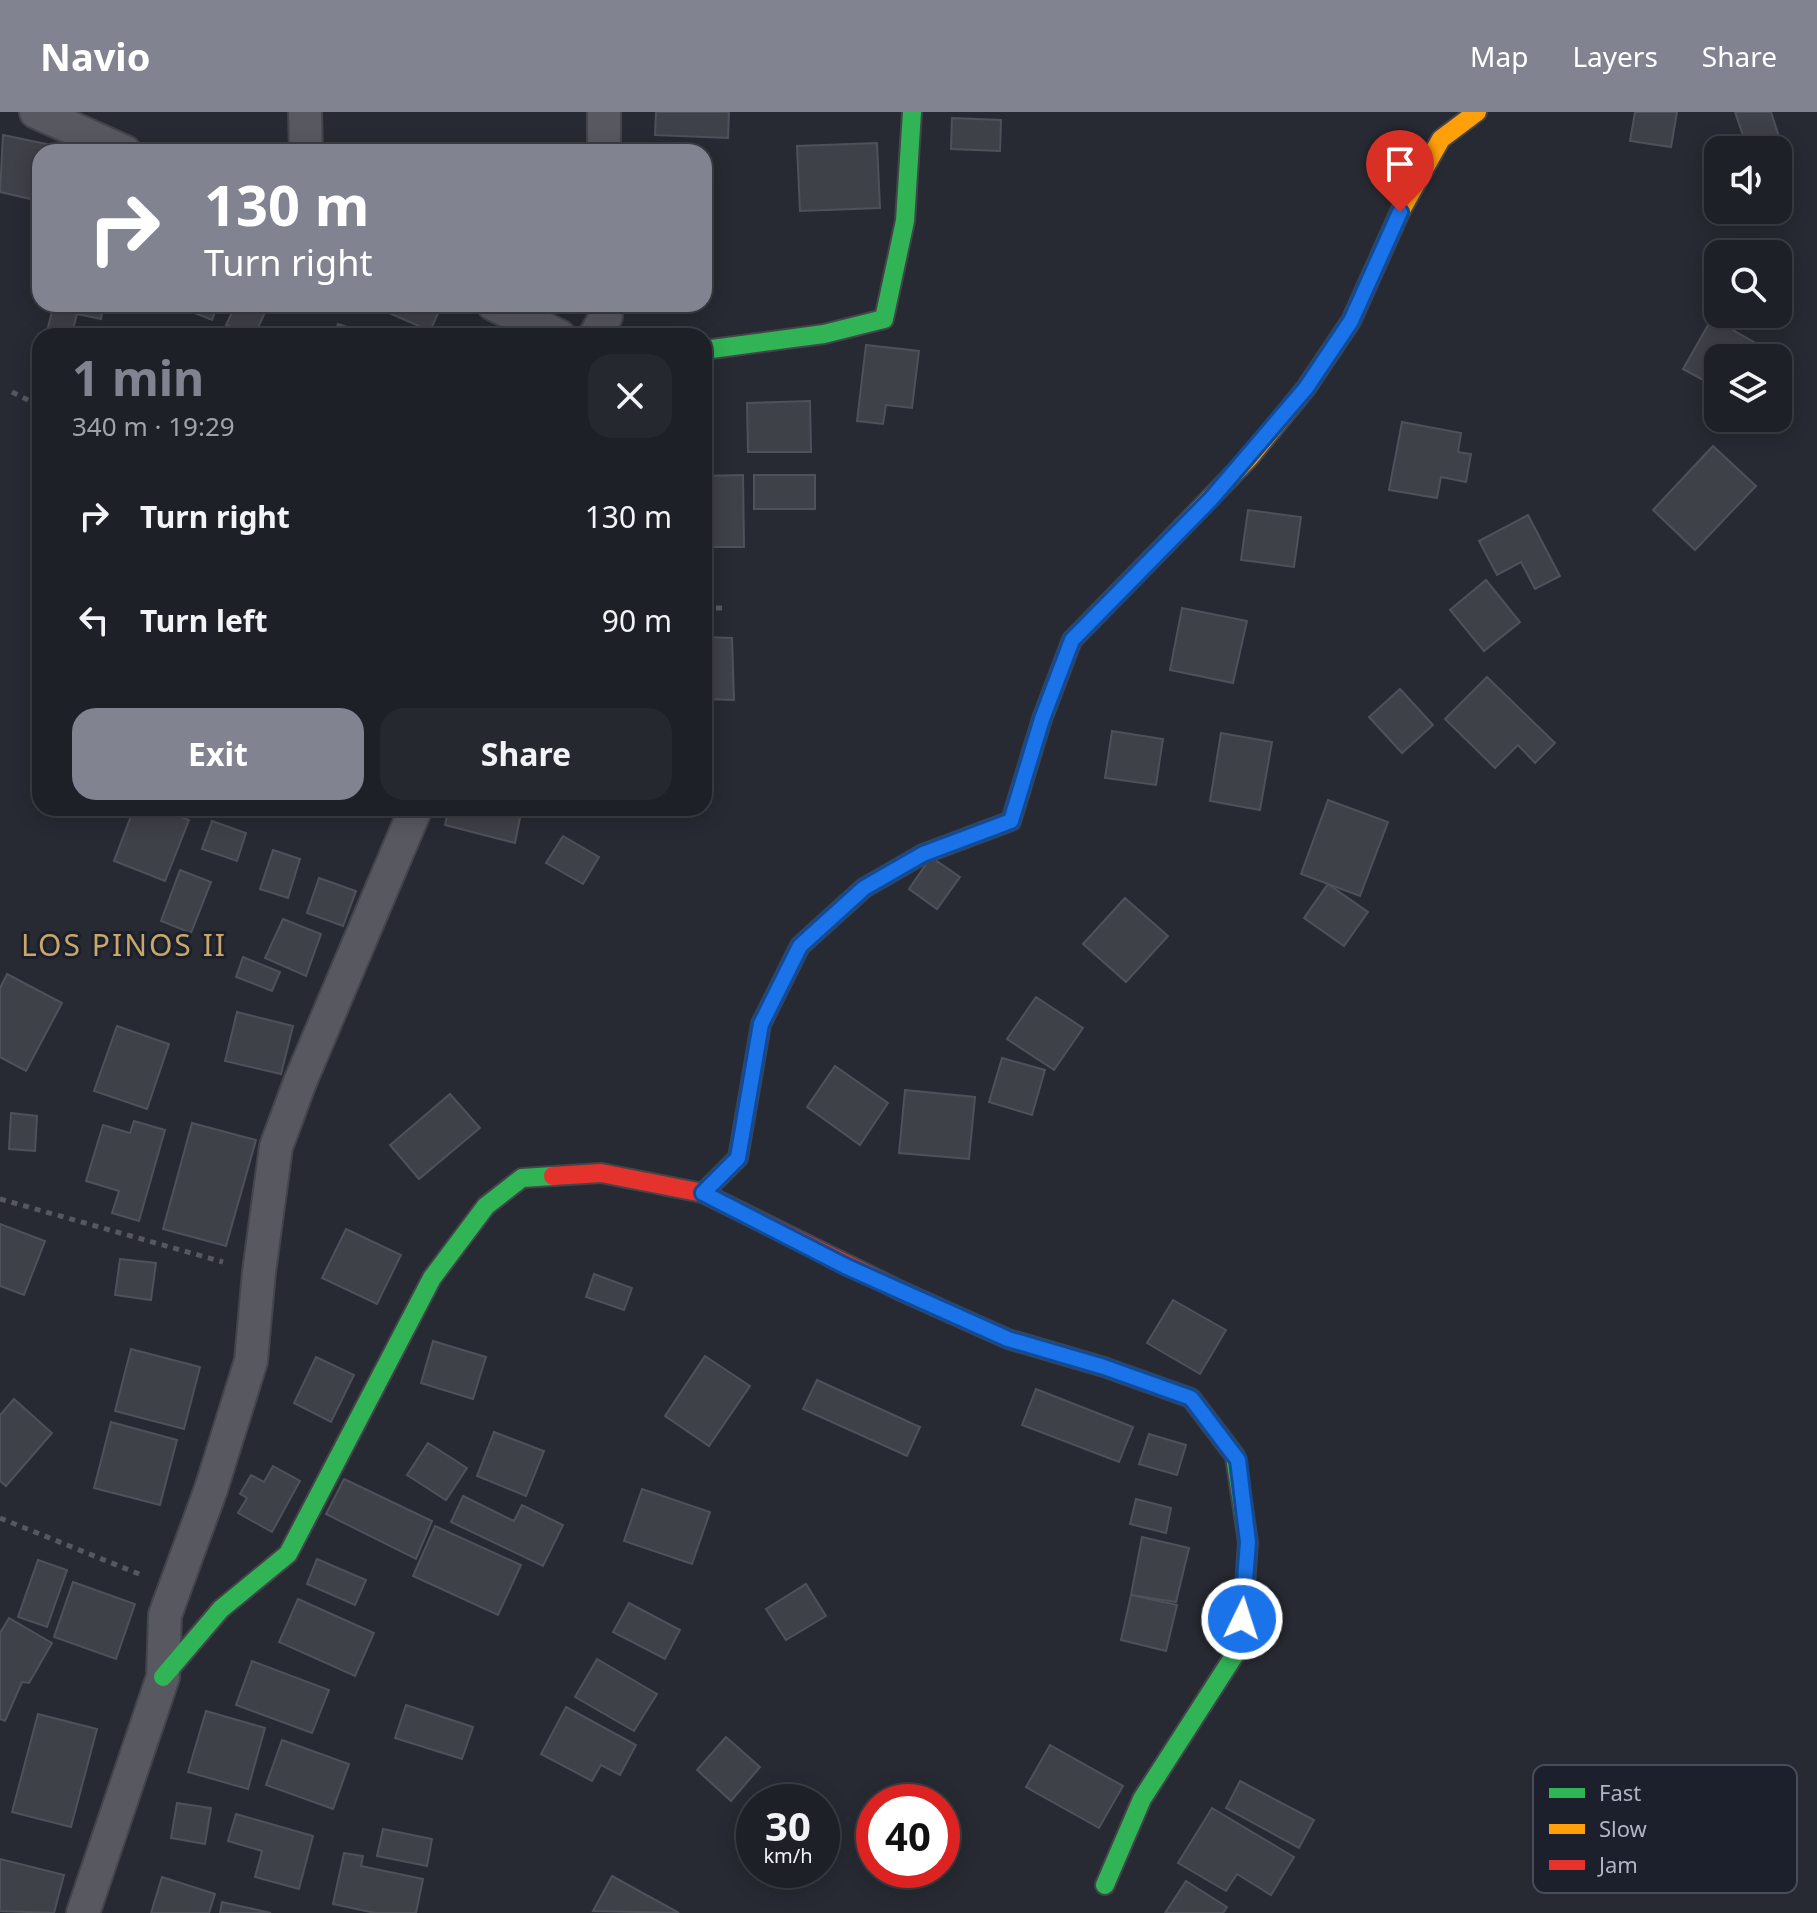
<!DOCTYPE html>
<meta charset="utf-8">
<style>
body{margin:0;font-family:"Noto Sans",sans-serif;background:#25282e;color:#f1f3f6;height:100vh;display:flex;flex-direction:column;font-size:30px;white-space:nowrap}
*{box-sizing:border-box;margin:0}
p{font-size:26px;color:#a0a3a7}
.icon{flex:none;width:44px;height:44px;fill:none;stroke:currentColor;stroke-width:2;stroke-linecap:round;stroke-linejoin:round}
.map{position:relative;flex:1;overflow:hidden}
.details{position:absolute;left:32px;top:216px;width:680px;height:488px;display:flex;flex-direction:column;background:#1d2026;border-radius:24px;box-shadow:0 4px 20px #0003,0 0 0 2px #3b3e43}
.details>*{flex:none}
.top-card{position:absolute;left:32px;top:32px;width:680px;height:168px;border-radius:24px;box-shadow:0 4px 20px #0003,0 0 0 2px #3b3e43;background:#818490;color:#fff;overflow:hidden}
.tools{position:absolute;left:1704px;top:24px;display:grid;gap:16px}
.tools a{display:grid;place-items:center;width:88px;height:88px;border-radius:16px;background:#1d2026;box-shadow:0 4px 20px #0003,0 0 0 2px #3b3e43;font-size:40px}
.speed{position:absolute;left:736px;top:1672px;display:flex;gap:16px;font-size:40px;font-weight:700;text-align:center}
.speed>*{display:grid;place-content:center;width:104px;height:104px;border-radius:50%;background:#1d2026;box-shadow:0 4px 20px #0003,0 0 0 2px #3b3e43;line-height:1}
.speed small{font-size:20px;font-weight:400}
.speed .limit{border:12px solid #d22;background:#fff;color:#111}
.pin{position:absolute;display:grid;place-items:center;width:68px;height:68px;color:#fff;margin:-82px -34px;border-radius:50% 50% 50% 0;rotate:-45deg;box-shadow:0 0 8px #0007}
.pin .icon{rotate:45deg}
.me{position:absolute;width:88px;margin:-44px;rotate:4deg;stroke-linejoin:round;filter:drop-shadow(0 0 6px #0008)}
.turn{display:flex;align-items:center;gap:28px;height:168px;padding:0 40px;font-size:36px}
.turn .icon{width:104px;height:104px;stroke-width:2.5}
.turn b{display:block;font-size:56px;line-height:68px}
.round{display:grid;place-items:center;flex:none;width:84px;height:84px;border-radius:24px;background:#25282e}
.headline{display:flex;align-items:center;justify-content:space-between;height:136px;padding:0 40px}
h1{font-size:48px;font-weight:700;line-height:60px;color:#818490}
.primary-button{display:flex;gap:16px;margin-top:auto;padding:16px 40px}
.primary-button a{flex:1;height:92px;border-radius:24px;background:#818490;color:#fff;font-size:32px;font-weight:700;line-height:92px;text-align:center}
.primary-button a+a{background:#25282e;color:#f1f3f6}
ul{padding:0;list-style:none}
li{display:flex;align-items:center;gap:24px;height:104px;padding:0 40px}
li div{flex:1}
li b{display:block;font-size:30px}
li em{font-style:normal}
header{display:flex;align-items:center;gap:48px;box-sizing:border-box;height:112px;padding:0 40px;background:#818490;color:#fff}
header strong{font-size:38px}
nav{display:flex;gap:44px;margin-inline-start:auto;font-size:28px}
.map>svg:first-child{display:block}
.building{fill:#3f4148;stroke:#4f515a;stroke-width:2}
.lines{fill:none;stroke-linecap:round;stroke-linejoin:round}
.street-casing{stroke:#43454b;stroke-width:36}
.fast-casing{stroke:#43454b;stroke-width:22}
.slow-casing{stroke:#43454b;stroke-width:22}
.jam-casing{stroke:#43454b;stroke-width:22}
.path{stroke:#56585e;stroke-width:5;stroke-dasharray:6 6;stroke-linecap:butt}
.street{stroke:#575860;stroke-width:32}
.fast{stroke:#30b455;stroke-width:18}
.slow{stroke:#ff9f0a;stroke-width:18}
.jam{stroke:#e5322d;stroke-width:18}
.route-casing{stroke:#114b97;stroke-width:20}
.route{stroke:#1a73e8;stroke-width:14}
.labels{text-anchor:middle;stroke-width:6;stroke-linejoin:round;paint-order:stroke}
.neighbourhood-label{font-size:30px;letter-spacing:2px;fill:#c8a868;stroke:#1c1f2c}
.key{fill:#1c1f2c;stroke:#494c59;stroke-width:2}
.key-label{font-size:22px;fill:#b1b4c3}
</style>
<header>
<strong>Navio</strong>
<nav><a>Map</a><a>Layers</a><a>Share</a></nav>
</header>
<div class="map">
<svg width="1817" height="1801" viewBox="0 0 1817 1801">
<rect width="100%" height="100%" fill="#272a32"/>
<!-- building -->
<g class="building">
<polygon points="656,0 729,0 728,26 655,23"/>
<polygon points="1635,0 1677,0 1671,35 1630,29"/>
<polygon points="1735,0 1771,0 1782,34 1748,38"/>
<polygon points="952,6 1001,8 1000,39 951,37"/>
<polygon points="3,23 61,35 60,40 40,40 39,89 0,80"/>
<polygon points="877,31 880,96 800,99 797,34"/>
<polygon points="54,192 104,192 101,207 77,202 71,224 47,219"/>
<polygon points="172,192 218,192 212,208"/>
<polygon points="236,192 269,192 254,224 226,213"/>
<polygon points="393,192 429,192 440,197 430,219 389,201"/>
<polygon points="1712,206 1773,241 1770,246 1718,246 1718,276 1683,257"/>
<polygon points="338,212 373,224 334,224"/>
<polygon points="160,218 185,224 159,224"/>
<polygon points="866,233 919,239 912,296 886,293 883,312 857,309"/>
<polygon points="810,289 811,340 748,340 747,291"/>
<polygon points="1402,310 1461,321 1458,340 1471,342 1466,370 1441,365 1437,386 1389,378"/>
<polygon points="1713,334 1756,374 1695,438 1653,398"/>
<polygon points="743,363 744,435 704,435 704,364"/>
<rect x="754" y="363" width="61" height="34"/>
<polygon points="1248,398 1301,405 1294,455 1241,448"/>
<polygon points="1528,403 1560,464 1535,477 1521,450 1497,463 1479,429"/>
<polygon points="1486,468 1520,510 1484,539 1450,498"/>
<polygon points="1182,496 1247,509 1233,571 1170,558"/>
<polygon points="704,525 732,526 734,588 704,587"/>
<polygon points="1487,565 1555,631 1535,651 1518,633 1495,656 1445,607"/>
<polygon points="1400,577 1433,613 1402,641 1369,605"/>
<polygon points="1112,619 1163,627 1156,673 1105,666"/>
<polygon points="1221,621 1272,630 1260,698 1210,689"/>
<polygon points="1328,688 1388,710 1360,784 1301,762"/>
<polygon points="134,696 158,696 189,708 165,769 114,749"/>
<polygon points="449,696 522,696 515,731 445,713"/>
<polygon points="212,709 246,721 237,749 202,737"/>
<polygon points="563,724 599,745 583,772 546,751"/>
<polygon points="273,738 300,747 288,786 260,777"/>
<polygon points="931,745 960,765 937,797 909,777"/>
<polygon points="180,758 211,770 191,821 161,809"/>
<polygon points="319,766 356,779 343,814 307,801"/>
<polygon points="1328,772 1368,800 1344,834 1304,806"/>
<polygon points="1125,786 1168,824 1126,870 1083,832"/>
<polygon points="283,807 321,822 306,864 265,846"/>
<polygon points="243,845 280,860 272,879 236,865"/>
<polygon points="7,862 62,891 26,959 0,945 0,876"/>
<polygon points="1036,885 1083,916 1054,958 1007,927"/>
<polygon points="237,900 293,914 281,962 225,949"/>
<polygon points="117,914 169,932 147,997 94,979"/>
<polygon points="1002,946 1045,958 1032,1003 989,990"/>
<polygon points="835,954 888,991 860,1033 807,995"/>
<polygon points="905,978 975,985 969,1047 899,1041"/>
<polygon points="450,982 480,1016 419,1067 390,1033"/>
<polygon points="11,1001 37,1004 35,1039 9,1037"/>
<polygon points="134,1009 165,1018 139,1109 112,1101 119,1079 86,1069 103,1013 130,1021"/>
<polygon points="192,1011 256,1028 226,1134 163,1117"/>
<polygon points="0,1112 45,1129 24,1183 0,1174"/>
<polygon points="346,1117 401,1143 377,1192 322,1166"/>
<polygon points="120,1147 156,1151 151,1188 115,1183"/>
<polygon points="594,1162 632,1176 624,1198 586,1185"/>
<polygon points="1173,1188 1226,1218 1200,1262 1147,1231"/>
<polygon points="433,1229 486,1245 473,1287 421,1271"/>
<polygon points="131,1237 200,1255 184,1317 115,1299"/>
<polygon points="705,1244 750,1274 709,1334 665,1304"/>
<polygon points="316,1245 354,1263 331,1310 294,1291"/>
<polygon points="817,1268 920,1315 907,1344 803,1297"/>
<polygon points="1036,1277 1133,1315 1119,1350 1022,1313"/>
<polygon points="14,1287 52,1321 6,1374 0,1369 0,1303"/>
<polygon points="111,1310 177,1328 160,1393 94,1376"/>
<polygon points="494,1320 544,1339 526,1384 477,1364"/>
<polygon points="1149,1322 1186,1333 1177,1363 1139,1352"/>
<polygon points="428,1331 467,1356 446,1388 407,1363"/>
<polygon points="273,1354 300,1369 272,1420 238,1401 247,1386 240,1382 251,1363 264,1370"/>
<polygon points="344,1367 432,1409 416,1447 326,1402"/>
<polygon points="642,1377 710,1400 692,1452 624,1429"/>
<polygon points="463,1384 514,1409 522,1393 563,1413 543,1454 451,1410"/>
<polygon points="1136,1387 1171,1396 1166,1421 1130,1412"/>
<polygon points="435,1414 521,1453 498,1503 413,1464"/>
<polygon points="1142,1425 1189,1436 1176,1490 1131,1483"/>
<polygon points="317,1447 366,1468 355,1493 307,1472"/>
<polygon points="38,1448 67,1458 47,1515 18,1505"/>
<polygon points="73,1470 135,1492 116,1547 54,1525"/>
<polygon points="806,1472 826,1504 786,1528 766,1497"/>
<polygon points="1131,1483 1177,1493 1166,1539 1121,1528"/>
<polygon points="298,1487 374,1521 355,1564 279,1530"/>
<polygon points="629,1491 680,1518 665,1547 613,1520"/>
<polygon points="9,1506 52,1531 29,1571 22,1570 5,1609 0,1607 0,1521"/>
<polygon points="597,1547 657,1582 634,1619 575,1585"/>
<polygon points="252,1549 329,1578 312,1621 236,1593"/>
<polygon points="406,1593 473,1615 462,1647 395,1626"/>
<polygon points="566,1595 636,1633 620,1663 601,1653 592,1669 541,1642"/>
<polygon points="206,1599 265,1616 248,1677 188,1660"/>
<polygon points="38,1602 97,1617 71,1715 12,1700"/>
<polygon points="726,1625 760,1655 731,1689 697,1658"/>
<polygon points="282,1628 349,1652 333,1697 266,1673"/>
<polygon points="1050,1633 1123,1674 1099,1716 1026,1675"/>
<polygon points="1240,1669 1314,1708 1299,1736 1226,1696"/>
<polygon points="177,1691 211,1696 205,1732 171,1726"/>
<polygon points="1212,1696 1294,1745 1271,1783 1237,1762 1226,1779 1178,1751"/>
<polygon points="236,1702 313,1724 299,1777 255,1765 262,1739 228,1729"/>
<polygon points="383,1717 432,1727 427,1754 377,1744"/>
<polygon points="344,1741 363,1744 361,1754 423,1767 416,1801 375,1801 333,1792"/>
<polygon points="0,1747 64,1763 54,1801 0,1799"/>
<polygon points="612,1764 679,1801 593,1799"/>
<polygon points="162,1765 215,1782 209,1801 151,1801"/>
<polygon points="1186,1769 1227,1795 1223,1801 1165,1801"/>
<polygon points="222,1790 271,1801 220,1801"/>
</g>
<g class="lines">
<!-- street casing -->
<g class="street-casing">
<g id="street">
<polyline points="36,0 125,40"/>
<polyline points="305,0 306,40"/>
<polyline points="604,0 604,40"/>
<polyline points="493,192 559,224"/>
<polyline points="595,224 606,204 605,192"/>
<polyline points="83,1801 163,1565 165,1503 211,1377 251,1249 259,1160 276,1035 300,970 416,696"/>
</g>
</g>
<!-- fast casing -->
<g class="fast-casing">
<g id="fast">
<polyline points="704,238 824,222 884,207 905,109 912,0"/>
<polyline points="703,1081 738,1046 761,912 800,834 864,776 923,742 1011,709 1042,607 1072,528 1166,432"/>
<polyline points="163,1565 221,1497 288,1442 432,1166 486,1094 522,1066 553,1064"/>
<polyline points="1105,1773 1142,1687 1241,1533 1248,1430 1235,1344"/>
</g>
</g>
<!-- slow casing -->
<g class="slow-casing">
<g id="slow">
<polyline points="1166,432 1249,346 1306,276 1351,209 1400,100 1441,27 1477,0"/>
<polyline points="901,1179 1008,1227 1104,1255 1191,1286 1235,1344"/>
</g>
</g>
<!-- jam casing -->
<g class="jam-casing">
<polyline id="jam" points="553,1064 601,1061 703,1081 901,1179"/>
</g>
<!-- path -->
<g class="path">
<polyline points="12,280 40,294"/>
<polyline points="704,496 727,496"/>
<polyline points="0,1087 223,1150"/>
<polyline points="0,1406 144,1464"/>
</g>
<!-- street -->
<use href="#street" class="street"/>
<!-- fast -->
<use href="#fast" class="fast"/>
<!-- slow -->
<use href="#slow" class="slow"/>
<!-- jam -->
<use href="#jam" class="jam"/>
</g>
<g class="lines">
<!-- route casing -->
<g class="route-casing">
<polyline id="route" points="1242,1507 1248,1430 1238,1348 1191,1286 1104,1255 1008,1227 845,1154 703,1081 738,1046 761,912 800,834 864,776 923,742 1011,709 1042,607 1072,528 1211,387 1306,276 1351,209 1400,100"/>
</g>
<!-- route -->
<use href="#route" class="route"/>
</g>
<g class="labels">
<!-- neighbourhood labels -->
<g class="neighbourhood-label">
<text x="124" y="844">LOS PINOS II</text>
</g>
</g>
<!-- legend -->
<rect x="1533" y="1653" width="264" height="128" rx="12" class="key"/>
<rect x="1549" y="1676" width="36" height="10" fill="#30b455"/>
<rect x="1549" y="1712" width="36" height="10" fill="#ff9f0a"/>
<rect x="1549" y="1748" width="36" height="10" fill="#e5322d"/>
<g class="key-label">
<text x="1599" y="1689">Fast</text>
<text x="1599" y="1725">Slow</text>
<text x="1599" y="1761">Jam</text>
</g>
</svg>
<div class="tools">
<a><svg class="icon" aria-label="sound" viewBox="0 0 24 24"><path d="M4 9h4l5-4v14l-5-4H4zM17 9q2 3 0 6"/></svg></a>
<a><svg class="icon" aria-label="search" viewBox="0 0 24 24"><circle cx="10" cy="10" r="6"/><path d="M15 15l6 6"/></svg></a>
<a><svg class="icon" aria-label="layers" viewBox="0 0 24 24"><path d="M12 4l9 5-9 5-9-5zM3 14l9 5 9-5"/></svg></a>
</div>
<div class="speed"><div>30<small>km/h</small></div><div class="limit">40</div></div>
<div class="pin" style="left:1400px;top:100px;background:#d93025"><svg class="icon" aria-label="arrive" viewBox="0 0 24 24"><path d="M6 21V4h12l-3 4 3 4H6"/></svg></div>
<svg class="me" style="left:1242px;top:1507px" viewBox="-20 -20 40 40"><circle r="17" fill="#1a73e8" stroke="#fff" stroke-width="3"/><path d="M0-11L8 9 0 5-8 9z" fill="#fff"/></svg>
<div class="top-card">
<div class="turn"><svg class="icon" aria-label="right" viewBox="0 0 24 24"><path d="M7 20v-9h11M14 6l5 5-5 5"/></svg><div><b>130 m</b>Turn right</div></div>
</div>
<section class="details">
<div class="headline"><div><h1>1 min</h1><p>340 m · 19:29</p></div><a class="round"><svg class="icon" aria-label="close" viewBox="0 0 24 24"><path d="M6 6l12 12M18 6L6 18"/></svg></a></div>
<ul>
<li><svg class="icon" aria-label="right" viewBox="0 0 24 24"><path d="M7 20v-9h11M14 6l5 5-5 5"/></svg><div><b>Turn right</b></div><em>130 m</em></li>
<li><svg class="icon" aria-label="left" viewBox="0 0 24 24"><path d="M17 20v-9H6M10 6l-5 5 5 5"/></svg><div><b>Turn left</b></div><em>90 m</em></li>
</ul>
<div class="primary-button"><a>Exit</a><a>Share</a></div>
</section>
</div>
